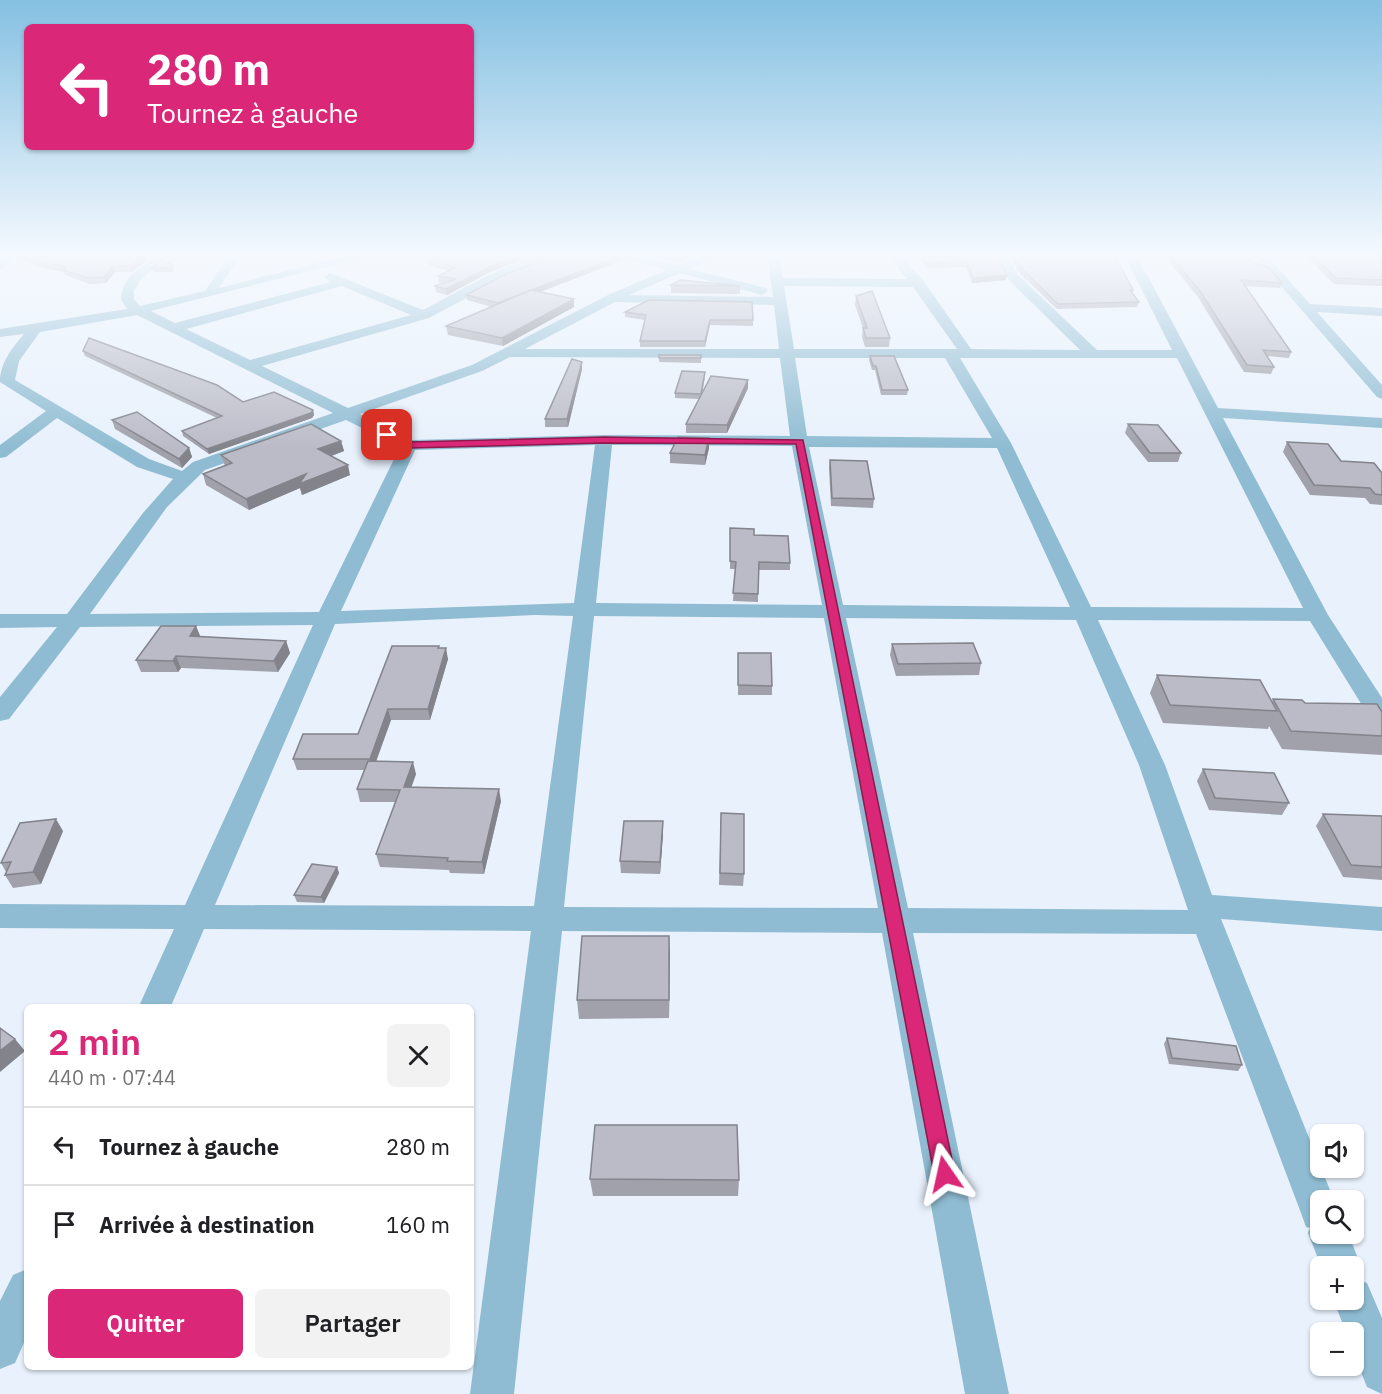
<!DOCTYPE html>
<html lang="fr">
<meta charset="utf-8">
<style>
body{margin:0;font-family:"IBM Plex Sans",sans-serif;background:#f2f2f2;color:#202124;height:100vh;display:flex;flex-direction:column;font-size:22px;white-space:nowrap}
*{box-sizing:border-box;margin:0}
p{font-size:20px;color:#757577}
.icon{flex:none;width:33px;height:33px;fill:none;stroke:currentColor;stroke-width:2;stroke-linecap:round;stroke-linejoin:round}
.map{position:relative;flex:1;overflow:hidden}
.panel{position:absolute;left:24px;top:1004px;width:450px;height:366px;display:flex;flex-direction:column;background:#fff;border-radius:9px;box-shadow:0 2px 4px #0004}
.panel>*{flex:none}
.top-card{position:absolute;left:24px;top:24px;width:450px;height:126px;border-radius:9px;box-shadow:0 2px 4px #0004;background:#db2777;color:#fff;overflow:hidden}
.fabs{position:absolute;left:1310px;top:1124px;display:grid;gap:12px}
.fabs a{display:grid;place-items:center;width:54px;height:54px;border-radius:9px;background:#fff;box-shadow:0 2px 4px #0004;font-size:30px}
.pin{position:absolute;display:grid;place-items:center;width:51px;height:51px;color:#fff;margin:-26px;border-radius:12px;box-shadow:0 3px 9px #0006}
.me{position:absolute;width:66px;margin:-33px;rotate:349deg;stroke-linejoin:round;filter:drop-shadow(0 0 4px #0008)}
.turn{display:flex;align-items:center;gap:21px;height:126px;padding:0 24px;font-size:27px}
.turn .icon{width:78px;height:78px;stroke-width:2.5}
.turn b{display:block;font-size:42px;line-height:51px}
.round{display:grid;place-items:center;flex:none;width:63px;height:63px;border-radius:9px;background:#f2f2f2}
.head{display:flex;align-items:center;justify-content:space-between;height:102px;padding:0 24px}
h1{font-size:36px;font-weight:600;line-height:45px;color:#db2777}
.button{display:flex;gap:12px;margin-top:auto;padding:12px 24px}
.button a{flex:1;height:69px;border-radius:9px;background:#db2777;color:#fff;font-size:24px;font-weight:600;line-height:69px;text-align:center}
.button a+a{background:#f2f2f2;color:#202124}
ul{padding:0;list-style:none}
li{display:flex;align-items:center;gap:18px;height:78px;padding:0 24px;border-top:2px solid #e0e0e0}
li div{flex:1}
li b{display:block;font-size:22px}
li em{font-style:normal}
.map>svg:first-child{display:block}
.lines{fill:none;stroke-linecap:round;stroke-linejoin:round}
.minor{fill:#8fbcd2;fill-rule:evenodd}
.wall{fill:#a0a1ab}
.shaded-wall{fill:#82838b}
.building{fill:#babbc7;stroke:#82838b;stroke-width:1.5}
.route{fill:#db2777;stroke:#8e194d;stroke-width:1.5}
</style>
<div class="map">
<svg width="1382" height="1394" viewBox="0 0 1382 1394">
<rect width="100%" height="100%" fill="#e8f1fc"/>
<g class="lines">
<!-- minor -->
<g class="minor">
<polygon points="5,254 17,254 4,268 0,269 0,258"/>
<path d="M160 254H173L141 279 134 291V299L140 306 205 291 230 254H242L219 288 352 254H370L368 256 151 311 175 323 331 282 324 277 330 273 423 310C464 289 517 254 564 254L562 256 506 277 429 318 262 366 348 408 472 365 610 294 667 270 617 256 615 254H633L678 265 705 254H720L690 269 766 288 768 291 762 295 680 273 629 295 773 297 767 254H779L783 278 907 279 887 254H899L923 280 971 349 1080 350 1010 281 1001 269 995 254H1007L1018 275 1097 350H1172L1124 254H1136L1218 408 1382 418V428L1223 418 1328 615 1382 698V725L1373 723 1310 621 1098 620 1165 765 1212 895 1382 907V931L1221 919 1334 1200H1320V1233H1348L1361 1266 1356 1278 1367 1283 1382 1318V1394L1367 1387 1353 1352V1332H1346L1333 1299H1353V1266H1321L1308 1233 1310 1228 1306 1227 1301 1213 1196 934 913 933 1009 1394H965L882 933 562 931 514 1394H470L531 931 204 929 171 1006H139L174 929 0 928V904L185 905 313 625 80 627 9 719 0 721V697L57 627 0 628V614H67L143 513 173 479 137 467 57 418 6 457 0 458V445L46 411 0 382C0 363 12 348 24 334L0 337V329L127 309 121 299C122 277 143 265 160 254ZM342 286 411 315 250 360 186 329ZM784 286 913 287 957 349H794ZM615 302 774 305 779 349H525ZM137 315 333 413 193 462 182 471 149 459 15 380 19 361 40 332ZM510 357 780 358 790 436 604 435 412 440 360 414 482 371ZM795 358H945L992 438 807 436ZM960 358H1177L1303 608 1091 607 1011 443ZM346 420 400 447 319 612 90 614 167 507 205 470ZM595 445 574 603 341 611 415 450ZM612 445 792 446 822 605 596 603ZM809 447 997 448 1070 607 843 605ZM535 615 573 616 534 906 215 905 335 624ZM594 616 824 618 878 908 564 907ZM846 618 1076 620 1139 765 1188 910 908 908Z"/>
<polygon points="1253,254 1265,254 1310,304 1382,308 1382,316 1317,312 1382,385 1382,399 1377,397"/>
<polygon points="27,1269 27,1336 15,1363 0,1369 0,1301 13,1275"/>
</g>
</g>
<!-- wall -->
<g class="wall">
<polygon points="15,254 144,254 147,260 132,272 115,272 106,283 90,284 65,275 64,272 44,268 16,258"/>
<polygon points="426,254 556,254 527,258 490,272 447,295 436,292 435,286 445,283 439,282 438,276 449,271 429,265 428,259 435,257"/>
<polygon points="641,254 700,254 678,263"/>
<polygon points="915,254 996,254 1006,280 972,283 966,267 927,268"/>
<polygon points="1008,254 1112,254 1115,260 1133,290 1132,293 1139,302 1137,307 1057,309 1020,274"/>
<polygon points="1163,254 1230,254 1282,283 1280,288 1245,286 1291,352 1289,358 1267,356 1274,367 1271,374 1244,372 1198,297"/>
<polygon points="1304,254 1382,254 1382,286 1334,284"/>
<polygon points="623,260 540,292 574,307 503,346 448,335 446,326 492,307 467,300 466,295"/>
<polygon points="161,261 174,269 173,272 153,272 152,268"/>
<polygon points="671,285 740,286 740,294 671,293"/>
<polygon points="856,296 890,338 889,347 865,347 862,337 863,328 855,305"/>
<polygon points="625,312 753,320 753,326 710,325 705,347 640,347 640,341 645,320 625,317"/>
<polygon points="83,351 243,402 313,410 314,415 312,418 209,454 183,436 182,431 217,418 85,356"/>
<polygon points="701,355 701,363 659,362 659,358"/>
<polygon points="870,356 908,390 907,395 881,395 875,370 872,370 869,360"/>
<polygon points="582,362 582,369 568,427 545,427 545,419"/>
<polygon points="705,377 702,395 748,380 748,388 727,433 686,433 686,424 699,399 675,398 675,393"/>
<polygon points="112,420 189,448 192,457 182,468 115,429"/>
<polygon points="1128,424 1181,453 1178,462 1148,462 1125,433"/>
<polygon points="709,438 709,448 705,465 670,463 670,453"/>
<polygon points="341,441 344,451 331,456 350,475 302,495 300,488 249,510 206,485 203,474 225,466 221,455"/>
<polygon points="1287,442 1341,461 1382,473 1382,505 1370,504 1365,498 1310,495 1283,452"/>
<polygon points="830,460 874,499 873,508 831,506 829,468"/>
<polygon points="730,528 754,535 790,563 790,570 758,570 758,602 733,601 735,569 730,569"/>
<polygon points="196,626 200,637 286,641 290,653 278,672 181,668 178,672 141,672 136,660"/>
<polygon points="892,644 981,663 979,675 896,676 890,655"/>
<polygon points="440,648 448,659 430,720 391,720 376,761 416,774 411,787 501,801 484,874 450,873 449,870 380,867 376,854 395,802 360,802 357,789 364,770 297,770 293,759 358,734"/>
<polygon points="738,653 772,686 772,695 738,695"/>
<polygon points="1157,675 1272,702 1273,699 1305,703 1382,712 1382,755 1282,749 1269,726 1268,729 1163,723 1150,693"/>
<polygon points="1203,769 1289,803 1282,815 1209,810 1197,781"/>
<polygon points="721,813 744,874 743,886 719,885"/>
<polygon points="1323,814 1382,816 1382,880 1343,877 1316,826"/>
<polygon points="63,831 41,884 13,888 5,875 6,872 1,863"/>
<polygon points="663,834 660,874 621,873 620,861"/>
<polygon points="337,867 339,873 324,903 297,902 294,895"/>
<polygon points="669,936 669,1018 579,1019 577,1000"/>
<polygon points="1167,1038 1242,1065 1238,1071 1169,1064 1164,1044"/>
<polygon points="590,1179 739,1180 738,1196 593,1196"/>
</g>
<!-- shaded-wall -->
<g class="shaded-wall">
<polygon points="145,254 147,260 132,272 130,266"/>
<polygon points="524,254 556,254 527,258 490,272 447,295 446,289 490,267"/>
<polygon points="687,254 700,254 678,263 678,257"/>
<polygon points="623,255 623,260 498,308 498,303"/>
<polygon points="113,266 115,272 106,283 104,277"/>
<polygon points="1007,275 1006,280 972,283 973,278"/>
<polygon points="574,299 574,307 503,346 502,338"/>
<polygon points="710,320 710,325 705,347 705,341"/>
<polygon points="582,362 582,369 568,427 567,419"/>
<polygon points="748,380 748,388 727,433 727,425"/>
<polygon points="313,410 314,415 312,418 209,454 207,449"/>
<polygon points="709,438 709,448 705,465 705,455"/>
<polygon points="341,441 344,451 321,460 318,449"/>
<polygon points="189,448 192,457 182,468 179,459"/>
<polygon points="348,465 350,475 302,495 300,488 249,510 246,499 306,474"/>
<polygon points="196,626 201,638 190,636"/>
<polygon points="286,641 290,653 278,672 274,661"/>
<polygon points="446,648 448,659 430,720 428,709"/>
<polygon points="176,656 181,668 178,672 173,661"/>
<polygon points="388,709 391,720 373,770 370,759"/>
<polygon points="413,762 416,774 407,800 404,787"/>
<polygon points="499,789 501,801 484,874 482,862"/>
<polygon points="56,819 63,831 41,884 33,872"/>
<polygon points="663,821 663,834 660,874 660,862"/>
<polygon points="337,867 339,873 324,903 321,897"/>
<polygon points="669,936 670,954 669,1018"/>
<polygon points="15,1039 25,1051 0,1072 0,1051"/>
</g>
<!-- building -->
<g class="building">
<polygon points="17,254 145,254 130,266 113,266 104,277 88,278 63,270 66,267 42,262"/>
<polygon points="439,254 524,254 490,267 446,289 435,286 456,279 438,276 455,268 428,259 442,255"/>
<polygon points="560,254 620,254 623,255 498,303 466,295 506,274"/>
<polygon points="662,254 687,254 678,257"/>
<polygon points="920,254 996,254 1007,275 973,278 967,262 927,263"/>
<polygon points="1012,254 1112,254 1115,260 1117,260 1133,290 1130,290 1139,302 1058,304 1021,268"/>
<polygon points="1169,254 1230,254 1269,268 1282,283 1241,280 1291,352 1263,350 1274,367 1247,365 1200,291"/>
<polygon points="1312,254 1382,254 1382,280 1336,278"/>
<polygon points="161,261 173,265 172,268 152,268"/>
<polygon points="680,280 740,286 671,285"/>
<polygon points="531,290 574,299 502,338 446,326"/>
<polygon points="872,291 890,338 866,338 863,328 867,328 856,296"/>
<polygon points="649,300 752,302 753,320 710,320 705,341 640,341 646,315 625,312"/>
<polygon points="89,338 217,385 243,402 274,392 313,410 311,413 207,449 182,431 222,416 83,351"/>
<rect x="659" y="355" width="42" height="3"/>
<polygon points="870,356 894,356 908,390 882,390 876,366 873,366"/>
<polygon points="572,359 582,362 567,419 545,419"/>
<polygon points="682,371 705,372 701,394 675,393"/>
<polygon points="711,376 748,380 727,425 686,424"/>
<polygon points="137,412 189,448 179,459 112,420"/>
<polygon points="311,424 341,441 318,449 348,465 299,484 306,474 246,499 203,474 232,463 221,455"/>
<polygon points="1128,424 1158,425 1181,453 1150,453"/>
<polygon points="678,437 709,438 705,455 670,453"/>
<polygon points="1287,442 1328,444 1341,461 1374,463 1382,473 1382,495 1375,494 1370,488 1314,485"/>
<polygon points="830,460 867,461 874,499 832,498"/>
<polygon points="730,528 754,529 754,535 788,536 790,563 759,562 758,594 733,593 736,562 730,561"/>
<polygon points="161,626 196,626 190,636 286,641 274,661 176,656 173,661 136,660"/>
<polygon points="973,643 981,663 898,664 892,644"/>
<polygon points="392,646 439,646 438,648 446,648 428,709 388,709 370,759 293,759 303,734 358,734"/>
<polygon points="738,653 771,653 772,686 738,685"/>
<polygon points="1157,675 1260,680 1277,711 1170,705"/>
<polygon points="1273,699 1302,700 1305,703 1377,704 1382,712 1382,736 1291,731"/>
<polygon points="368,761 413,762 404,787 499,789 482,862 447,861 448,858 376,854 400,790 357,789"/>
<polygon points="1203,769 1274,773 1289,803 1215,798"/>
<polygon points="721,813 744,814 744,874 720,873"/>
<polygon points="1323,814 1382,816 1382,867 1351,865"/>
<polygon points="56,819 33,872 5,875 11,862 1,863 20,823"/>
<polygon points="624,821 663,821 660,862 620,861"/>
<polygon points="312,864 337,867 321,897 294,895"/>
<polygon points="582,936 669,936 669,1000 577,1000"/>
<polygon points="0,1028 15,1039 0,1051"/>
<polygon points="1167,1038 1236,1046 1242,1065 1172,1058"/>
<polygon points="595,1125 737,1125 739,1180 590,1179"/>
</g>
<!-- sky -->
<linearGradient id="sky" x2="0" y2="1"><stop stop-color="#85c0e2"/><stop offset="0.57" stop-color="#f5f9fe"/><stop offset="1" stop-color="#f5f9fe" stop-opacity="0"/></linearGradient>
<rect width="1382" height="449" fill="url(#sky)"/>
<!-- route -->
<polygon class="route" points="384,433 391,433 410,442 604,437 803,440 955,1174 952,1182 945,1185 937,1182 934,1174 796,444 604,443 409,448 384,437"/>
</svg>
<div class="fabs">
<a><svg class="icon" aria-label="sound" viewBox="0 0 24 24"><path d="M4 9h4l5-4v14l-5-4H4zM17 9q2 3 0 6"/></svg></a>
<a><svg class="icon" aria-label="search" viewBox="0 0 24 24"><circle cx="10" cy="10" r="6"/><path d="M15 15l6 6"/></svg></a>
<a>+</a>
<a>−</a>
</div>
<div class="pin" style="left:387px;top:435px;background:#d93025"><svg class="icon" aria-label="arrive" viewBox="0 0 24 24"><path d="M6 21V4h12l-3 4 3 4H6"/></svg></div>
<svg class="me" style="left:945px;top:1174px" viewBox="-20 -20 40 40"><path d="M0-17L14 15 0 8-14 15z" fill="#db2777" stroke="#fff" stroke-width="4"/></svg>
<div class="top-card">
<div class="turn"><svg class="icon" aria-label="left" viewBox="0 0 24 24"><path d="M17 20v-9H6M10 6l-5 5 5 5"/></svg><div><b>280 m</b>Tournez à gauche</div></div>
</div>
<section class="panel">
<div class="head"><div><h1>2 min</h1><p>440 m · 07:44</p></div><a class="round"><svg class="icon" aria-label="close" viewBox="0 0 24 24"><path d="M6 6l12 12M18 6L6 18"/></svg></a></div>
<ul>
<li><svg class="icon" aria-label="left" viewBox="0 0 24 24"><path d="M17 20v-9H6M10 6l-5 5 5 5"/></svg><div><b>Tournez à gauche</b></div><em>280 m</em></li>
<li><svg class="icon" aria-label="arrive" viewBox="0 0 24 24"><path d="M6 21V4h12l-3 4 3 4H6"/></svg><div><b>Arrivée à destination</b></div><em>160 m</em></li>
</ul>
<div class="button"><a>Quitter</a><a>Partager</a></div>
</section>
</div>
